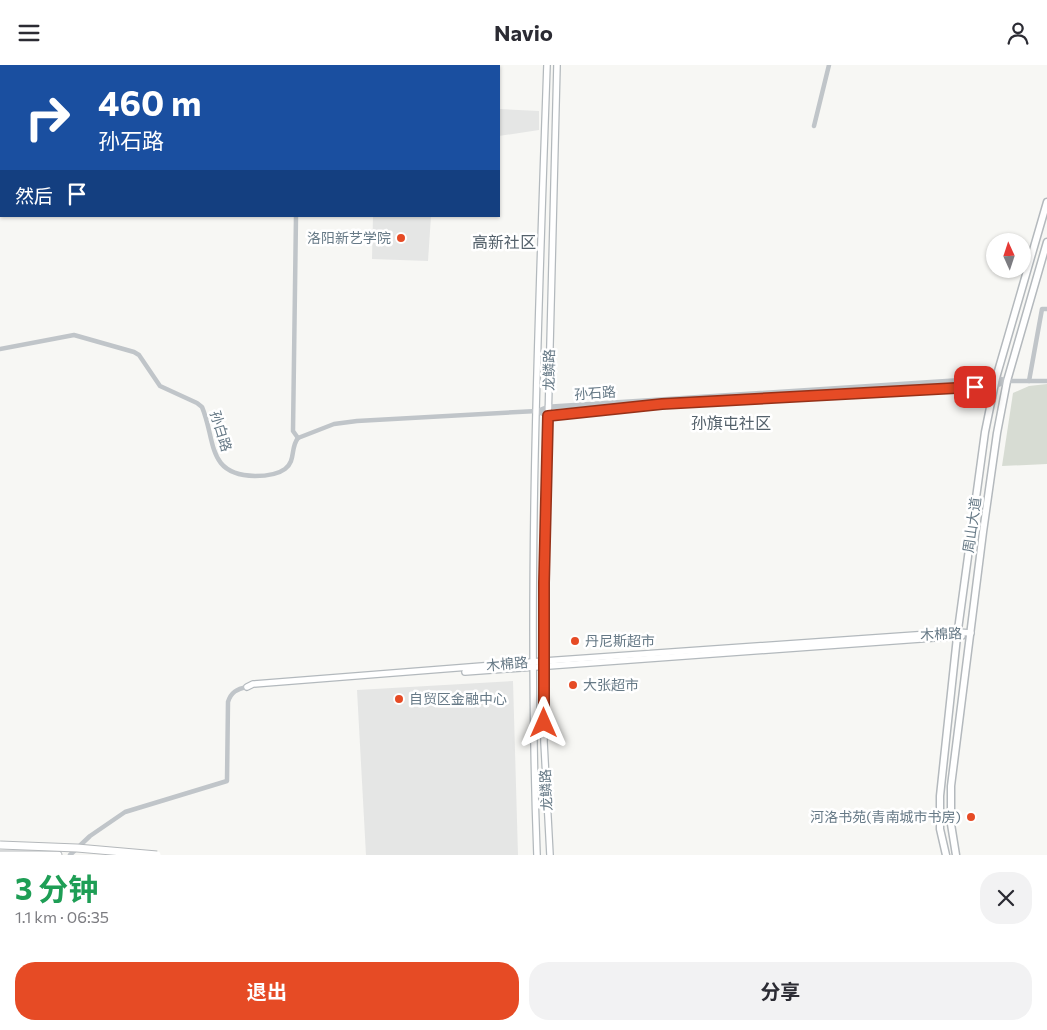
<!DOCTYPE html>
<html lang="zh">
<meta charset="utf-8">
<style>
body{margin:0;font-family:Commissioner,"Noto Sans SC",sans-serif;background:#f2f2f3;color:#2b2b33;height:100vh;display:flex;flex-direction:column;font-size:19px;white-space:nowrap}
*{box-sizing:border-box;margin:0}
p{font-size:16px;color:#7c7c81}
.icon{flex:none;width:28px;height:28px;fill:none;stroke:currentColor;stroke-width:2;stroke-linecap:round;stroke-linejoin:round}
.map{position:relative;height:790px;overflow:hidden}
.drawer{display:flex;flex-direction:column;background:#fff;flex:1}
.drawer>*{flex:none}
.guide{position:absolute;left:0px;top:0px;width:500px;height:152px;box-shadow:0 1px 4px #0004;background:#1a4fa0;color:#fff;overflow:hidden}
.needle{width:32px;rotate:357deg}
.fabs{position:absolute;left:986px;top:168px;display:grid;gap:10px}
.fabs a{display:grid;place-items:center;width:45px;height:45px;border-radius:50%;background:#fff;box-shadow:0 1px 4px #0004;font-size:25px}
.pin{position:absolute;display:grid;place-items:center;width:42px;height:42px;color:#fff;margin:-21px;border-radius:10px;box-shadow:0 2px 8px #0006}
.me{position:absolute;width:55px;margin:-28px;rotate:0deg;stroke-linejoin:round;filter:drop-shadow(0 0 4px #0008)}
.turn{display:flex;align-items:center;gap:18px;height:105px;padding:0 15px;font-size:22px}
.turn .icon{width:65px;height:65px;stroke-width:2.5}
.turn b{display:block;font-size:35px;line-height:42px}
.then{display:flex;align-items:center;height:48px;padding:0 15px;background:#0003;gap:10px;font-size:19px}
.round{display:grid;place-items:center;flex:none;width:52px;height:52px;border-radius:20px;background:#f2f2f3}
.overview{display:flex;align-items:center;justify-content:space-between;height:85px;padding:0 15px}
h1{font-size:30px;font-weight:700;line-height:38px;color:#1e9e55}
.primary-button{display:flex;gap:10px;margin-top:auto;padding:10px 15px}
.primary-button a{flex:1;height:58px;border-radius:20px;background:#e64b25;color:#fff;font-size:20px;font-weight:700;line-height:58px;text-align:center}
.primary-button a+a{background:#f2f2f3;color:#2b2b33}
header{display:flex;justify-content:space-between;align-items:center;height:65px;padding:0 15px;background:#fff;font-size:22px;font-weight:700}
.map>svg:first-child{display:block}
.built{fill:#e5e6e5}
.green{fill:#d7dcd3}
.lines{fill:none;stroke-linecap:round;stroke-linejoin:round}
.secondary-casing{stroke:#b3b9bd;stroke-width:8}
.primary-casing{stroke:#b4b9bd;stroke-width:9}
.trunk-casing{stroke:#b4b8bb;stroke-width:9}
.minor{stroke:#c0c5c9;stroke-width:4.5}
.tertiary{stroke:#c0c5c9;stroke-width:5}
.secondary{stroke:#fff;stroke-width:5.5}
.primary{stroke:#fff;stroke-width:6}
.trunk{stroke:#fff;stroke-width:7}
.trunk-bridge-casing{stroke:#b4b8bb;stroke-width:9;stroke-linecap:butt}
.trunk-bridge{stroke:#fff;stroke-width:7}
.route-casing{stroke:#963118;stroke-width:12}
.route{stroke:#e64b25;stroke-width:9}
.poi-dot{fill:#e64b25;stroke:#fff;stroke-width:2}
.labels{text-anchor:middle;stroke-width:5;stroke-linejoin:round;paint-order:stroke}
.poi-label{font-size:14px;fill:#667986;stroke:#fff;text-anchor:start}
.street-label{font-size:14px;fill:#667986;stroke:#fff}
.quarter-label{font-size:16px;fill:#54616b;stroke:#fff}
</style>
<header><svg class="icon" aria-label="menu" viewBox="0 0 24 24"><path d="M4 6h16M4 12h16M4 18h16"/></svg>Navio<svg class="icon" aria-label="person" viewBox="0 0 24 24"><circle cx="12" cy="8" r="4"/><path d="M4 21q1-7 8-7t8 7"/></svg></header>
<div class="map">
<svg width="1047" height="790" viewBox="0 0 1047 790">
<rect width="100%" height="100%" fill="#f7f7f4"/>
<!-- built -->
<g class="built">
<polygon points="499,44 539,46 539,65 499,71"/>
<polygon points="373,151 431,151 428,196 372,194"/>
<polygon points="513,616 518,790 366,790 357,625"/>
</g>
<!-- green -->
<polygon class="green" points="1047,319 1047,399 1002,401 1013,328 1029,321"/>
<g class="lines">
<!-- secondary casing -->
<g class="secondary-casing">
<g id="secondary">
<polyline points="0,18 1,18"/>
<polyline points="0,24 1,25"/>
<polyline points="465,607 962,571"/>
<polyline points="247,622 253,619 544,596 958,567 971,568"/>
<path d="M537 790C527 527 538 263 547 0"/>
<polyline points="550,790 544,677 544,519 557,0"/>
</g>
</g>
<!-- primary casing -->
<g class="primary-casing">
<g id="primary">
<polyline points="946,790 940,764 940,731 957,572 985,367 996,313 1047,137"/>
<polyline points="956,790 951,759 951,721 983,467 997,368 1007,316 1047,177"/>
</g>
</g>
<!-- trunk casing -->
<g class="trunk-casing">
<polyline id="trunk" points="0,790 58,790"/>
</g>
<!-- minor -->
<g class="minor">
<polyline points="374,1 375,0"/>
<polyline points="814,61 829,0"/>
<polyline points="296,151 293,366 298,373"/>
<path d="M0 284 74 270 134 287 139 290 160 321 197 338 202 342C216 375 206 410 255 411 265 411 277 410 285 404 296 396 290 383 298 373L334 359 357 356 537 346"/>
<polyline points="1007,316 1047,316"/>
<polyline points="1029,316 1042,244 1047,244"/>
<path d="M70 790 90 771 125 747 227 716 228 637C231 627 237 624 247 622"/>
</g>
<!-- tertiary -->
<g class="tertiary">
<polyline points="131,0 131,1"/>
<polyline points="122,1 122,0"/>
<polyline points="537,346 548,351 662,339 995,321 1007,316"/>
<polyline points="538,346 548,342 996,313 1007,316"/>
</g>
<!-- secondary -->
<use href="#secondary" class="secondary"/>
<!-- primary -->
<use href="#primary" class="primary"/>
<!-- trunk -->
<use href="#trunk" class="trunk"/>
<!-- trunk-bridge casing -->
<g class="trunk-bridge-casing">
<polyline id="trunk-bridge" points="0,780 77,783 157,790"/>
</g>
<!-- trunk-bridge -->
<use href="#trunk-bridge" class="trunk-bridge"/>
</g>
<g class="lines">
<!-- route casing -->
<g class="route-casing">
<polyline id="route" points="544,658 544,518 548,351 662,339 975,322"/>
</g>
<!-- route -->
<use href="#route" class="route"/>
</g>
<!-- markers -->
<g class="poi-dot">
<circle cx="401" cy="173" r="5"/>
<circle cx="575" cy="576" r="5"/>
<circle cx="573" cy="620" r="5"/>
<circle cx="399" cy="634" r="5"/>
<circle cx="971" cy="752" r="5"/>
</g>
<g class="labels">
<!-- poi labels -->
<g class="poi-label">
<text x="391" y="178" text-anchor="end">洛阳新艺学院</text>
<text x="585" y="581">丹尼斯超市</text>
<text x="583" y="625">大张超市</text>
<text x="409" y="639">自贸区金融中心</text>
<text x="961" y="757" text-anchor="end">河洛书苑(青南城市书房)</text>
</g>
<!-- street labels -->
<g class="street-label">
<text transform="translate(549 305) rotate(-89)" y="5">龙鳞路</text>
<text transform="translate(595 328) rotate(-4)" y="5">孙石路</text>
<text transform="translate(221 366) rotate(73)" y="5">孙白路</text>
<text transform="translate(972 460) rotate(-82)" y="5">周山大道</text>
<text transform="translate(941 569) rotate(-2)" y="5">木棉路</text>
<text transform="translate(507 599) rotate(-5)" y="5">木棉路</text>
<text transform="translate(546 725) rotate(-93)" y="5">龙鳞路</text>
</g>
<!-- quarter labels -->
<g class="quarter-label">
<text x="504" y="183">高新社区</text>
<text x="731" y="364">孙旗屯社区</text>
</g>
</g>
</svg>
<div class="fabs">
<a><svg class="needle" viewBox="-14 -14 28 28"><path d="M0-13l5 13h-10z" fill="#e53935"/><path d="M0 13l5-13h-10z" fill="#7c7c81"/></svg></a>
</div>
<div class="pin" style="left:975px;top:322px;background:#d93025"><svg class="icon" aria-label="arrive" viewBox="0 0 24 24"><path d="M6 21V4h12l-3 4 3 4H6"/></svg></div>
<svg class="me" style="left:544px;top:658px" viewBox="-20 -20 40 40"><path d="M0-17L14 15 0 8-14 15z" fill="#e64b25" stroke="#fff" stroke-width="4"/></svg>
<div class="guide">
<div class="turn"><svg class="icon" aria-label="right" viewBox="0 0 24 24"><path d="M7 20v-9h11M14 6l5 5-5 5"/></svg><div><b>460 m</b>孙石路</div></div>
<div class="then">然后<svg class="icon" aria-label="arrive" viewBox="0 0 24 24"><path d="M6 21V4h12l-3 4 3 4H6"/></svg></div>
</div>
</div>
<section class="drawer">
<div class="overview"><div><h1>3 分钟</h1><p>1.1 km · 06:35</p></div><a class="round"><svg class="icon" aria-label="close" viewBox="0 0 24 24"><path d="M6 6l12 12M18 6L6 18"/></svg></a></div>
<div class="primary-button"><a>退出</a><a>分享</a></div>
</section>
